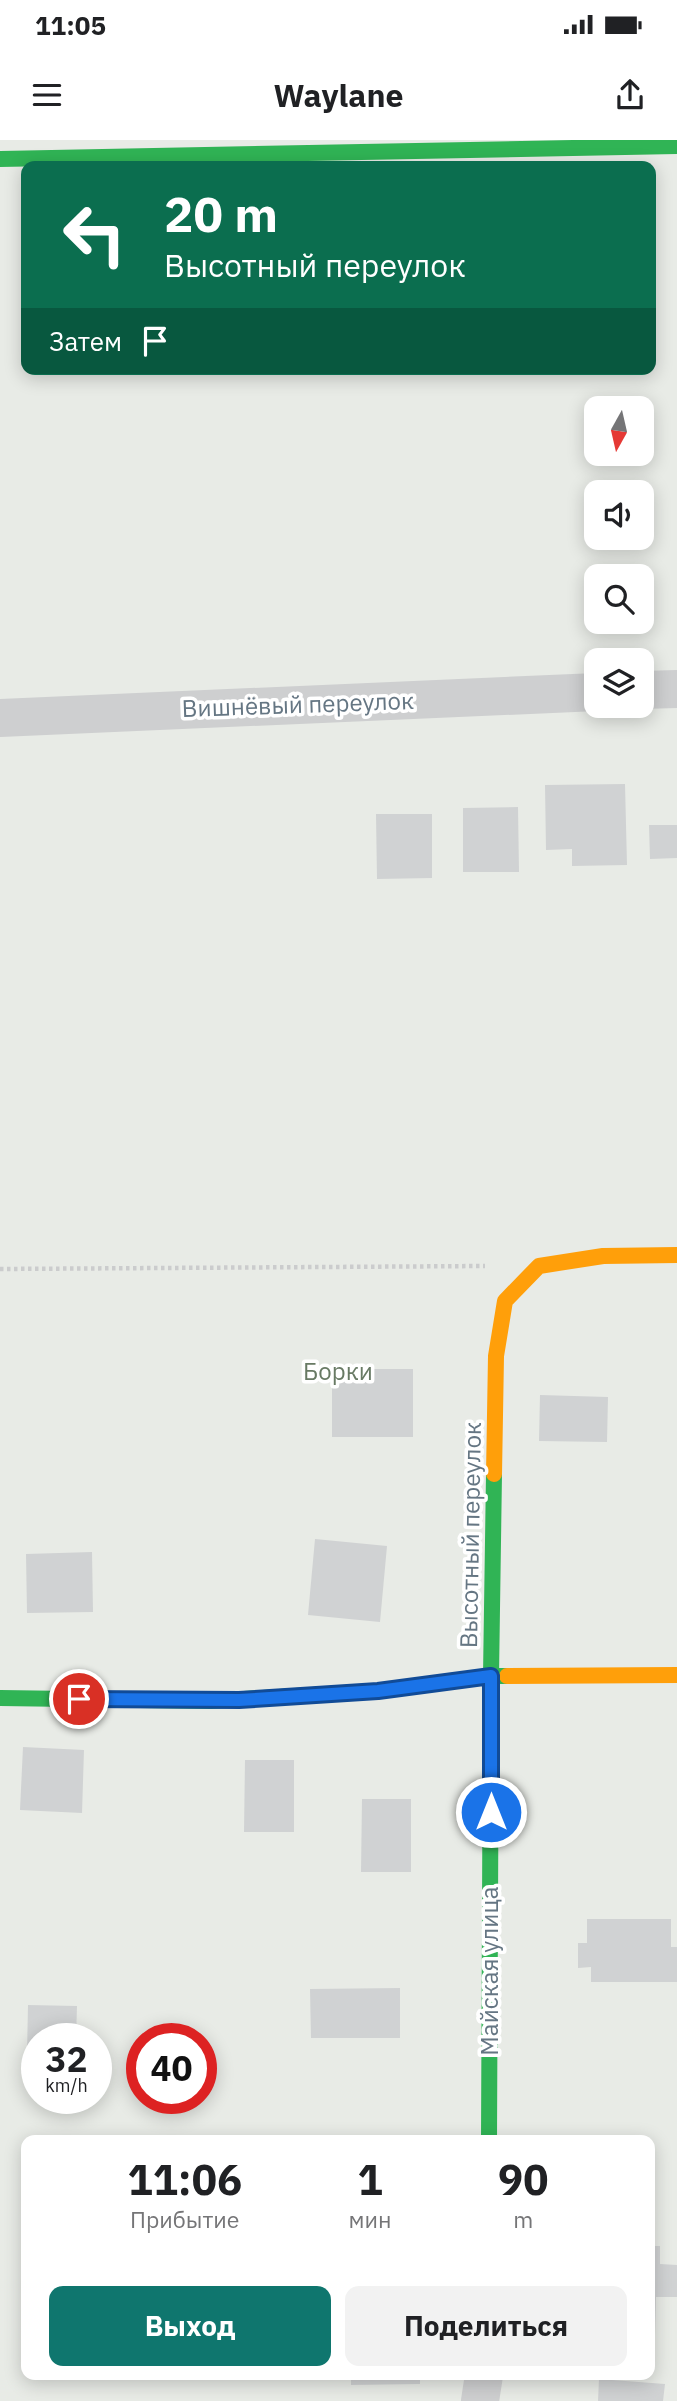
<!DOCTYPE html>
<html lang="ru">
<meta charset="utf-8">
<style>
body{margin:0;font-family:"IBM Plex Sans",sans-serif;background:#f2f2f2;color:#202124;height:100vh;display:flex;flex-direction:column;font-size:26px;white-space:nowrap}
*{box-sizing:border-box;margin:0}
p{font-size:23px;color:#757577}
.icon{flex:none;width:38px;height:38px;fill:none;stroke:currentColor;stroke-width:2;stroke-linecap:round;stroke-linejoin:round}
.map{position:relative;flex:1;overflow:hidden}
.side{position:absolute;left:21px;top:1995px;width:634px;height:245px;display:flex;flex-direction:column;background:#fff;border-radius:14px;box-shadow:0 4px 18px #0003}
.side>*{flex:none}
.banner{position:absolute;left:21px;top:21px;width:635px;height:214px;border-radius:14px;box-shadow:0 4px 18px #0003;background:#0b6e4f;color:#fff;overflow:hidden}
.needle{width:46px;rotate:188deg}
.controls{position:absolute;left:584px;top:256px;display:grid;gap:14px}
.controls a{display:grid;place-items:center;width:70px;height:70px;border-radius:14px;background:#fff;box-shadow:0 4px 18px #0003;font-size:35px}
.speed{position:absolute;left:21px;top:1883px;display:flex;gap:14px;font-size:35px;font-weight:700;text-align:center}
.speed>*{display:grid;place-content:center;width:91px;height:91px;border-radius:50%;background:#fff;box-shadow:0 4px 18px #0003;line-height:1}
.speed small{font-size:18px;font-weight:400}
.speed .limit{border:10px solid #d22;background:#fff;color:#111}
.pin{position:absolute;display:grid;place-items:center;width:60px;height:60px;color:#fff;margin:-30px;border:4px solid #fff;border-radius:50%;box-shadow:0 2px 7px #0007}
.me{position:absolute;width:77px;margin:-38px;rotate:0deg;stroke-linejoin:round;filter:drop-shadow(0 0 5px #0008)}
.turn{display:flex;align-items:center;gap:24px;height:147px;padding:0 28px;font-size:32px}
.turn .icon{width:91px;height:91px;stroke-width:2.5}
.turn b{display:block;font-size:49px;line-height:60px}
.then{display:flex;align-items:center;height:66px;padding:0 28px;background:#0003;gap:14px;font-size:26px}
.eta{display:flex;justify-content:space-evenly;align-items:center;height:119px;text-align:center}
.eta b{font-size:42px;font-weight:700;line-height:49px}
.button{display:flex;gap:14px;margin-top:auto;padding:14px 28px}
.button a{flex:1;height:80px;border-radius:14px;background:#0f766e;color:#fff;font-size:28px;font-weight:700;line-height:80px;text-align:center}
.button a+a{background:#f2f2f2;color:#202124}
.status{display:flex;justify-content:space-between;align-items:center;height:49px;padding:0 35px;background:#fff;direction:ltr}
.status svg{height:19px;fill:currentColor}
header{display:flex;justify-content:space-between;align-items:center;height:91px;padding:0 28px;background:#fff;font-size:32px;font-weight:700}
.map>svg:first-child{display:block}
.green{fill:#e8ebe6;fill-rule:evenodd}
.building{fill:#d0d2d3}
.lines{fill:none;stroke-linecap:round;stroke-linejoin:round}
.path{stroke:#cbcccd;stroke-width:4.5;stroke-dasharray:3.5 3.5;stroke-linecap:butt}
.street{stroke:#cecfd0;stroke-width:38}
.fast{stroke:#30b455;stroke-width:16}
.slow{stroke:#ff9f0a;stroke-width:16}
.route-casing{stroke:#114b97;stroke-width:18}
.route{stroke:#1a73e8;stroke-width:12}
.labels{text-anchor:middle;stroke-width:7;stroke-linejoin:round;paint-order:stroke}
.street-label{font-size:24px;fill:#657683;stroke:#fff}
.park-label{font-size:24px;fill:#687a64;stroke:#fff}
</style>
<div class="status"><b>11:05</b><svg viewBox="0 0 49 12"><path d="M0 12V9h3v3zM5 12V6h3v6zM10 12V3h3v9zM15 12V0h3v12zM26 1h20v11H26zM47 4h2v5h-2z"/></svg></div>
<header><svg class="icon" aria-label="menu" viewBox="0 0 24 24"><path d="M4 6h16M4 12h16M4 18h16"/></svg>Waylane<svg class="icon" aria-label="share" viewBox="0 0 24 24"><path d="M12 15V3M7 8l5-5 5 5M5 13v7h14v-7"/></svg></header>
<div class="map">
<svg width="677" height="2261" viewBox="0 0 677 2261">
<rect width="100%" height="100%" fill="#f9f9f9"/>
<!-- green -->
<path class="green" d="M0 0H677V2261H0ZM26 26H651V229H26ZM597 268H642V313H597ZM597 352H642V397H597ZM597 436H642V481H597ZM597 520H642V565H597ZM37 1899H96V1958H37ZM142 1899H201V1958H142ZM26 2000H649V2235H26Z"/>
<!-- building -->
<g class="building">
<polygon points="625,644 627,725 572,726 572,709 546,710 545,645"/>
<polygon points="518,667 519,732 463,732 463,668"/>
<polygon points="376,674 432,674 432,738 377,739"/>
<polygon points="649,685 677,685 677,718 650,719"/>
<rect x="332" y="1229" width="81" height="68"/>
<polygon points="540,1255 608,1257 607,1302 539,1301"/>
<polygon points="315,1399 387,1406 380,1482 308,1475"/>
<polygon points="92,1412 93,1472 27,1473 26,1414"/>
<polygon points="23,1607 84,1610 82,1673 20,1670"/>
<polygon points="245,1620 294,1620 294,1692 244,1692"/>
<polygon points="362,1659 411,1659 411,1732 361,1732"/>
<polygon points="587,1779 671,1779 671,1807 677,1807 677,1842 591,1842 591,1827 578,1828 578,1803 587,1803"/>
<polygon points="400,1848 400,1898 311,1898 310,1849"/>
<polygon points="28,1865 77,1866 76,1899 37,1899 37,1914 27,1914"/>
<polygon points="24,2024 26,2024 26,2081 22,2081"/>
<polygon points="649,2106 660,2106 660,2124 677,2125 677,2157 656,2157 655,2196 649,2196"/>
<polygon points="351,2235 420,2235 420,2244 351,2245"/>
<polygon points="599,2239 665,2244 663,2261 598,2261"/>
</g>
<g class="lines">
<!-- path -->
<polyline class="path" points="0,1129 485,1126"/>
<!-- street -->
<g class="street">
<polyline points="642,550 677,549"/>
<polyline points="0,578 597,552"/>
<polyline points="480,2261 484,2235"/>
</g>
<!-- fast -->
<g class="fast">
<polyline points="0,19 677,6"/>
<polyline points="0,1558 211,1561 378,1551 491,1536 494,1334"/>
<polyline points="489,2000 491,1536 507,1536"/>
</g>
<!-- slow -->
<g class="slow">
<polyline points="494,1334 496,1216 505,1161 539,1126 603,1116 677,1115"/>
<polyline points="507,1536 677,1535"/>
</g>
</g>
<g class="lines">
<!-- route casing -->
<g class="route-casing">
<polyline id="route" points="79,1559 239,1560 378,1551 491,1536 491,1672"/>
</g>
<!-- route -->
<use href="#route" class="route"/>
</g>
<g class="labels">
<!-- street labels -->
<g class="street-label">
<text transform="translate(298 565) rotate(-2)" y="8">Вишнёвый переулок</text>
<text transform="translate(471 1395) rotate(-89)" y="8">Высотный переулок</text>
<text transform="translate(490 1831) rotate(-90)" y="8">Майская улица</text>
</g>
<!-- park labels -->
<g class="park-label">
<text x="338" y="1240">Борки</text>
</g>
</g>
</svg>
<div class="controls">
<a><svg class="needle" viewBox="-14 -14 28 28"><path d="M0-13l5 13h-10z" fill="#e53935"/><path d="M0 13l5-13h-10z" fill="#757577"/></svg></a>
<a><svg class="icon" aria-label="sound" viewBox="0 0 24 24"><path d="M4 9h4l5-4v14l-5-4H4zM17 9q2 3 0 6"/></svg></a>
<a><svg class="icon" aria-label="search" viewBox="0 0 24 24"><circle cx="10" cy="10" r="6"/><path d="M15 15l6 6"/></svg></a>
<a><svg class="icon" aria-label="layers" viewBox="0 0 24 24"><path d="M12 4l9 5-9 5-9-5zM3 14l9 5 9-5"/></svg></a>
</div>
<div class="speed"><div>32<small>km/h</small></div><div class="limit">40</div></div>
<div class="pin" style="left:79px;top:1559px;background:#d93025"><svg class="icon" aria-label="arrive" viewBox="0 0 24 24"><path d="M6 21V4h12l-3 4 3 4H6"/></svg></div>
<svg class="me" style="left:491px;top:1672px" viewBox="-20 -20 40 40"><circle r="17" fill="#1a73e8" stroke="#fff" stroke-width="3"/><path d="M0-11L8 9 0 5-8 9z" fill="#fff"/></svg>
<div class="banner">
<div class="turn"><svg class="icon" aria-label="left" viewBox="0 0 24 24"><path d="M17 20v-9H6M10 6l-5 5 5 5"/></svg><div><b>20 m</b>Высотный переулок</div></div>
<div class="then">Затем<svg class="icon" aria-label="arrive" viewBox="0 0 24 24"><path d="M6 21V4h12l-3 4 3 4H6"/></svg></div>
</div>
<section class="side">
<div class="eta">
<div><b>11:06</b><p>Прибытие</p></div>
<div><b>1</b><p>мин</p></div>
<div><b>90</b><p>m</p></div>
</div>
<div class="button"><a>Выход</a><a>Поделиться</a></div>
</section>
</div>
